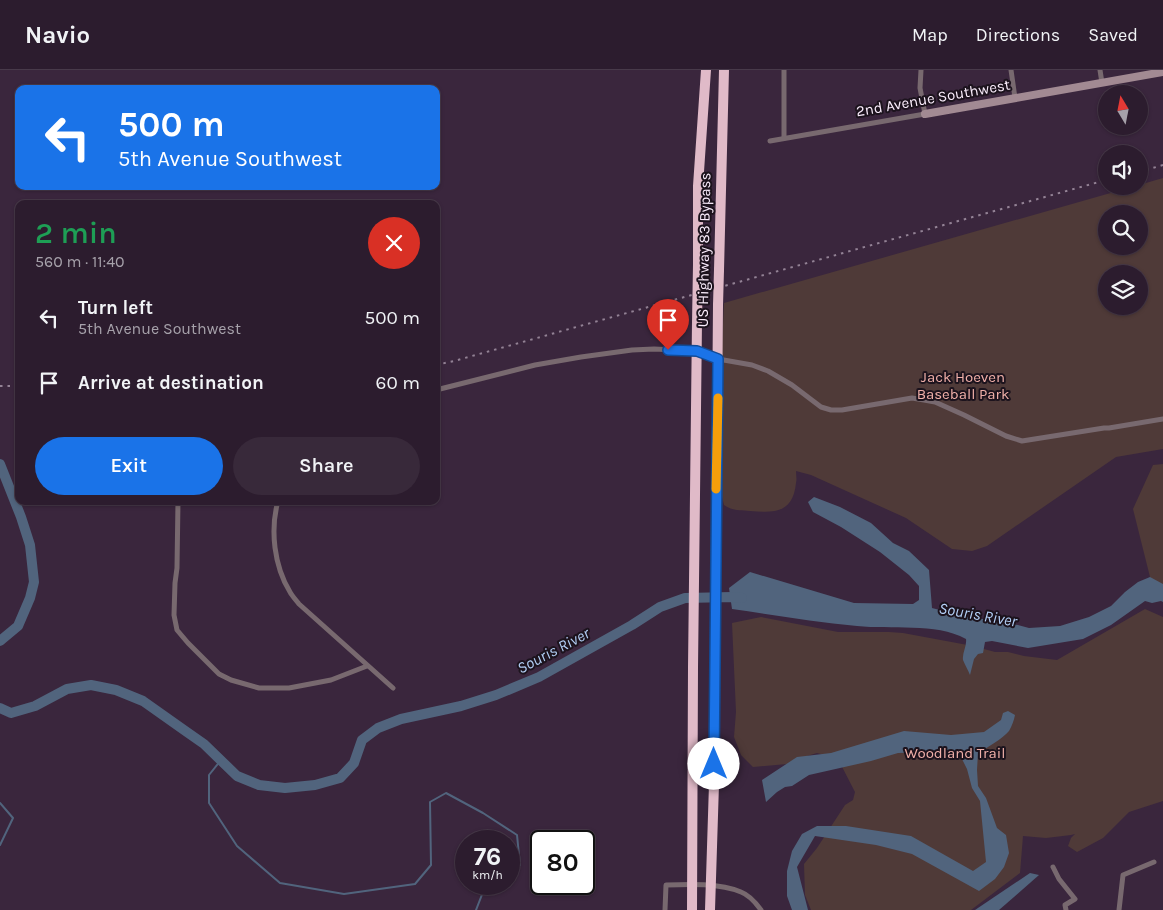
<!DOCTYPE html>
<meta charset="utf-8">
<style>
body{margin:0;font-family:Karla,sans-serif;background:#38293a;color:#f1f3f6;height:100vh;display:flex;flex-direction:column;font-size:19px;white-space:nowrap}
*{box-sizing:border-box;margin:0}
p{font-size:16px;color:#a6a1aa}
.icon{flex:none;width:28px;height:28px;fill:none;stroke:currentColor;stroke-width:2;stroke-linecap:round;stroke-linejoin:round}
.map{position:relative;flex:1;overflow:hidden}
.panel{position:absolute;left:15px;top:130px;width:425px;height:305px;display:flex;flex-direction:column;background:#2c1c2e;border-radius:10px;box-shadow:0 1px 4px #0004,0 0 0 1px #483a4a}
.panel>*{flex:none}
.hud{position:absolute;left:15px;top:15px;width:425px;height:105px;border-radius:10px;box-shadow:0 1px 4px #0004,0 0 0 1px #483a4a;background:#1a73e8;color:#fff;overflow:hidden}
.needle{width:32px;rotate:350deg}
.tools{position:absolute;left:1098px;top:15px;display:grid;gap:10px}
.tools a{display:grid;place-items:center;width:50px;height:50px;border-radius:50%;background:#2c1c2e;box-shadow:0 1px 4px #0004,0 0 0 1px #483a4a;font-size:25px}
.speed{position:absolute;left:455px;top:760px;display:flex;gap:10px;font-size:25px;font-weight:700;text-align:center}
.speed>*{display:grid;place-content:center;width:65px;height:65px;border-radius:50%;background:#2c1c2e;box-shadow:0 1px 4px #0004,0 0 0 1px #483a4a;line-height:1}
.speed small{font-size:12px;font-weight:400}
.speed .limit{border:2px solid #111;border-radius:8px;background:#fff;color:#111}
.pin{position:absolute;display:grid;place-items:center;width:42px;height:42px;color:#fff;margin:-51px -21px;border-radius:50% 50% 50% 0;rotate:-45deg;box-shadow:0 0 5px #0007}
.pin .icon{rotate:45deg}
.me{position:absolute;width:55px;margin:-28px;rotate:0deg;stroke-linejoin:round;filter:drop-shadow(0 0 4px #0008)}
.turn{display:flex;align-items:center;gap:18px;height:105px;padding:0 20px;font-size:22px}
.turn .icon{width:65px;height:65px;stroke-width:2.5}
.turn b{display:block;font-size:35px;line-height:42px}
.round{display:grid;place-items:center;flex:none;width:52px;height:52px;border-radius:26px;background:#38293a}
.summary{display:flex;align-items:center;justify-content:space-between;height:85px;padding:0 20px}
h1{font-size:30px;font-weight:600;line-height:38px;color:#1e9e55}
.action{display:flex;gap:10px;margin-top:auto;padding:10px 20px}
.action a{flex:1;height:58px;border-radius:30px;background:#1a73e8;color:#fff;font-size:20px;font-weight:600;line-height:58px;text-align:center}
.action a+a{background:#38293a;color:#f1f3f6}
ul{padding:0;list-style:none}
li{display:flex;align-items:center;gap:15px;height:65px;padding:0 20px}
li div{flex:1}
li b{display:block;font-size:19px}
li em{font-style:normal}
header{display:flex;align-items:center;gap:30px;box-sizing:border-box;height:70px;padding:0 25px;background:#2c1c2e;border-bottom:1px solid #483a4a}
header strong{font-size:24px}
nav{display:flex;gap:28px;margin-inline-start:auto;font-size:18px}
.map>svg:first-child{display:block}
.green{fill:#4f3a38;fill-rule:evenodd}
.water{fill:#51647d}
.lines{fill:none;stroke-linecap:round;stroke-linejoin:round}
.stream{stroke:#51647d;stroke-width:2}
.river{stroke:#51647d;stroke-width:10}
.street{stroke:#78696f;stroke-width:5}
.secondary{stroke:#a28a93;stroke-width:8}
.highway{stroke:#e0bac8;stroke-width:10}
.rail{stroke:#938295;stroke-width:2;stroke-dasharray:2.5 5;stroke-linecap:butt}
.highway-bridge{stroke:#e0bac8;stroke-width:10}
.route-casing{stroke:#114b97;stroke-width:12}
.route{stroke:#1a73e8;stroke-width:9}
.slow{stroke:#f59e0b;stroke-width:9}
.labels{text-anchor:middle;stroke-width:4;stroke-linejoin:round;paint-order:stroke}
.street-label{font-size:15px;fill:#faedfc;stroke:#1c131d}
.park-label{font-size:15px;fill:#f1b0a9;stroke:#1c131d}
.water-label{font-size:16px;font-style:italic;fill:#b3cff6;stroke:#1c131d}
</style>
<header>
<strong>Navio</strong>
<nav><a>Map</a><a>Directions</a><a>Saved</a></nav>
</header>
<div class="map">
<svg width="1163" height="840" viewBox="0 0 1163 840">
<rect width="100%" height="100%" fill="#3a263d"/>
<!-- green -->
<g class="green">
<path d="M1163 108V379L1116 387 987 476 972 481 952 479 906 448 811 405 796 401C796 405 797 409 796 413 793 443 775 443 750 441 741 440 732 441 724 435L722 427 721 297 724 233 1135 116H1139V115ZM1106 144H1139V176H1106ZM1106 204H1139V236H1106Z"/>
<polygon points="1163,394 1163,525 1150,507 1133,439 1153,395"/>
<polygon points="1145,539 1163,547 1163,731 1129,742 1103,768 1077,782 1068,776 1071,768 1075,764 1071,765 1046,768 1023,766 1020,803 971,840 811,840 805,825 804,794 817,778 845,735 853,730 855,722 838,689 817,683 804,687 787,694 753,697 741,685 734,667 736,642 732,553 761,547 838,562 889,562 903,563 973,576 995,582 1008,582 1024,586 1057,590"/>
</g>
<!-- water -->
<g class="water">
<path d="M814 427 840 437 871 453 893 473 909 481 929 500 932 538 967 547 1006 552 1029 558 1060 556 1089 547 1111 536 1125 522 1138 512 1150 507 1163 514V532L1161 531 1152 533 1145 531 1111 555 1083 569 1028 578 992 571 985 572 983 583 978 584 974 589 970 605C968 600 965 595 963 590 962 583 967 576 966 569 935 552 891 560 857 556 815 552 774 545 732 539L729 518 750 502 854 533 913 534 919 530V516L909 505 880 482 841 457 813 442 808 432Z"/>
<path d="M1008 641 1015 645C1014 650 1012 656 1009 661 1002 669 988 677 978 683L977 700 978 716 986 728 997 758 1006 765 1009 783 1004 797 995 809 979 821 912 784 876 775 815 766 797 797 808 840H792L787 826V801L792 781 802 764 817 756H846L911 766 973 801 986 792 980 731 972 718 967 699 958 681 898 683 871 691 809 705 792 716 785 717 777 722 766 732 762 710 797 687 831 683 904 661 951 665 984 662 1001 650 1003 643Z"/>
<polygon points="1030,803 1039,805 999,840 975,840"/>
</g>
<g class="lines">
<!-- stream -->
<g class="stream">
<polyline points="221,690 209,705 209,733 237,776 280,813 344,824 415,814 431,795 430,732 446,723 483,743 517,765 520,795 509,803"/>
<polyline points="0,733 13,748 0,775"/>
<polyline points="476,840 483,822 495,814"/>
</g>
<!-- river -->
<g class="river">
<polyline points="0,394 21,447 30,475 34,512 30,528 18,556 0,571"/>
<polyline points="0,638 11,643 35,636 67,619 91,615 116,620 143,631 184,660 204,674 237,706 259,715 285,718 315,715 340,708 354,693 362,670 378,658 401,649 461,636 496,625 539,607 632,555 660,537 685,528 732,527 742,528"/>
</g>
<!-- street -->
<g class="street">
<polyline points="784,0 784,68"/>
<polyline points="1011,0 1015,28"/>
<polyline points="1100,0 1102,13"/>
<polyline points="770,71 925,44 920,18 921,0"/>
<polyline points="436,320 535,295 581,287 632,280 654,279 697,281 718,289 752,295 768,301 792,315 821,337 831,340 842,340 912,328 924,330 935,332 964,345 1006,366 1022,371 1104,358 1109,358 1163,349"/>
<polyline points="178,431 177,498 175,513 174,545 177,560 188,573 219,604 231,610 259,618 289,618 331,610 367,596"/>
<path d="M278 431C270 460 274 496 290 522 292 526 296 530 299 534L393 618"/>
<polyline points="1053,797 1059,809 1075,829 1065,835 1066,840"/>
<path d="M665 840 666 815C689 814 720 813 741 822 749 825 756 833 761 840"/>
<polyline points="1119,840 1123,805 1154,792"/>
</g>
<!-- secondary -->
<polyline class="secondary" points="925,44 1163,2"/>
<!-- highway -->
<g class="highway">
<polyline points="698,195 698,116 706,0"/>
<polyline points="719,200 724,0"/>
<polyline points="692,840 693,598 697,252"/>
<polyline points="710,840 714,714 718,235"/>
</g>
<!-- rail -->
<g class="rail">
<polyline points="1139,102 1163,95"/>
<polyline points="436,295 454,291 1106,110"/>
<polyline points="0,316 19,316"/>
</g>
<!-- highway-bridge -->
<g class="highway-bridge">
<polyline points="718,235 719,200"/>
<polyline points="697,252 698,195"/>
</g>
</g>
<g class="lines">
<!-- route casing -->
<g class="route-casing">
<polyline id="route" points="668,280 697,281 718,289 714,694"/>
</g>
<!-- route -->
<use href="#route" class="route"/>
<!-- slow -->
<polyline class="slow" points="716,419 718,328"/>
</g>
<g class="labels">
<!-- street labels -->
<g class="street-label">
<text transform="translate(933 28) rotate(-10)" y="5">2nd Avenue Southwest</text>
<text transform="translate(704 180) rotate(-89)" y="5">US Highway 83 Bypass</text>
</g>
<!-- park labels -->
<g class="park-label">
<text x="963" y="312">Jack Hoeven<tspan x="963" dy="17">Baseball Park</tspan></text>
<text x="955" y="688">Woodland Trail</text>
</g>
<!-- water labels -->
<g class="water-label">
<text transform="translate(978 544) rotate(10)" y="6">Souris River</text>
<text transform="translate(553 580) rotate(-28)" y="6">Souris River</text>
</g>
</g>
</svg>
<div class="tools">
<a><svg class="needle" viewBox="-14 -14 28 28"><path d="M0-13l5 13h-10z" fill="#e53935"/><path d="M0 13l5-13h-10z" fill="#a6a1aa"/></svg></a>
<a><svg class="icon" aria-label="sound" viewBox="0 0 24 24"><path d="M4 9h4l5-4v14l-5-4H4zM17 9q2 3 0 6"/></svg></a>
<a><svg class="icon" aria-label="search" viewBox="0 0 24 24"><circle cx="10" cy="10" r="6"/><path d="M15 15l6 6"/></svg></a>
<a><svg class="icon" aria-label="layers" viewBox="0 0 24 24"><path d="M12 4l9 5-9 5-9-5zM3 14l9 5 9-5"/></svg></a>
</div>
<div class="speed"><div>76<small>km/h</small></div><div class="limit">80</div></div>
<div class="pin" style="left:668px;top:280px;background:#d93025"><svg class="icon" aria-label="arrive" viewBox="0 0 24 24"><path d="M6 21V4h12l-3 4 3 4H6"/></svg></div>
<svg class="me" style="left:714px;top:694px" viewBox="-20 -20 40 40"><circle r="19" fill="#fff"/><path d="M0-13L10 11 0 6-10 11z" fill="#1a73e8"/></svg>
<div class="hud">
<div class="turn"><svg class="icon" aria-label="left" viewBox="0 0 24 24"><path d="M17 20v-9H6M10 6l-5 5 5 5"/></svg><div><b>500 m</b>5th Avenue Southwest</div></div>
</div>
<section class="panel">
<div class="summary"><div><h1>2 min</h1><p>560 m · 11:40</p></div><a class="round" style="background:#d93025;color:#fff"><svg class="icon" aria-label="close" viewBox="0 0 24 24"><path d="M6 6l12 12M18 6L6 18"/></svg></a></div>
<ul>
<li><svg class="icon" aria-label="left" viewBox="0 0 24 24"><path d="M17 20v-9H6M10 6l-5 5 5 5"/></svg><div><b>Turn left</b><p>5th Avenue Southwest</p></div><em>500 m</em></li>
<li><svg class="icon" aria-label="arrive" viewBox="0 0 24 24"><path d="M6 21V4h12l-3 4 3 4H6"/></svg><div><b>Arrive at destination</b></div><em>60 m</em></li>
</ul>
<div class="action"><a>Exit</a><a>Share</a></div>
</section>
</div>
